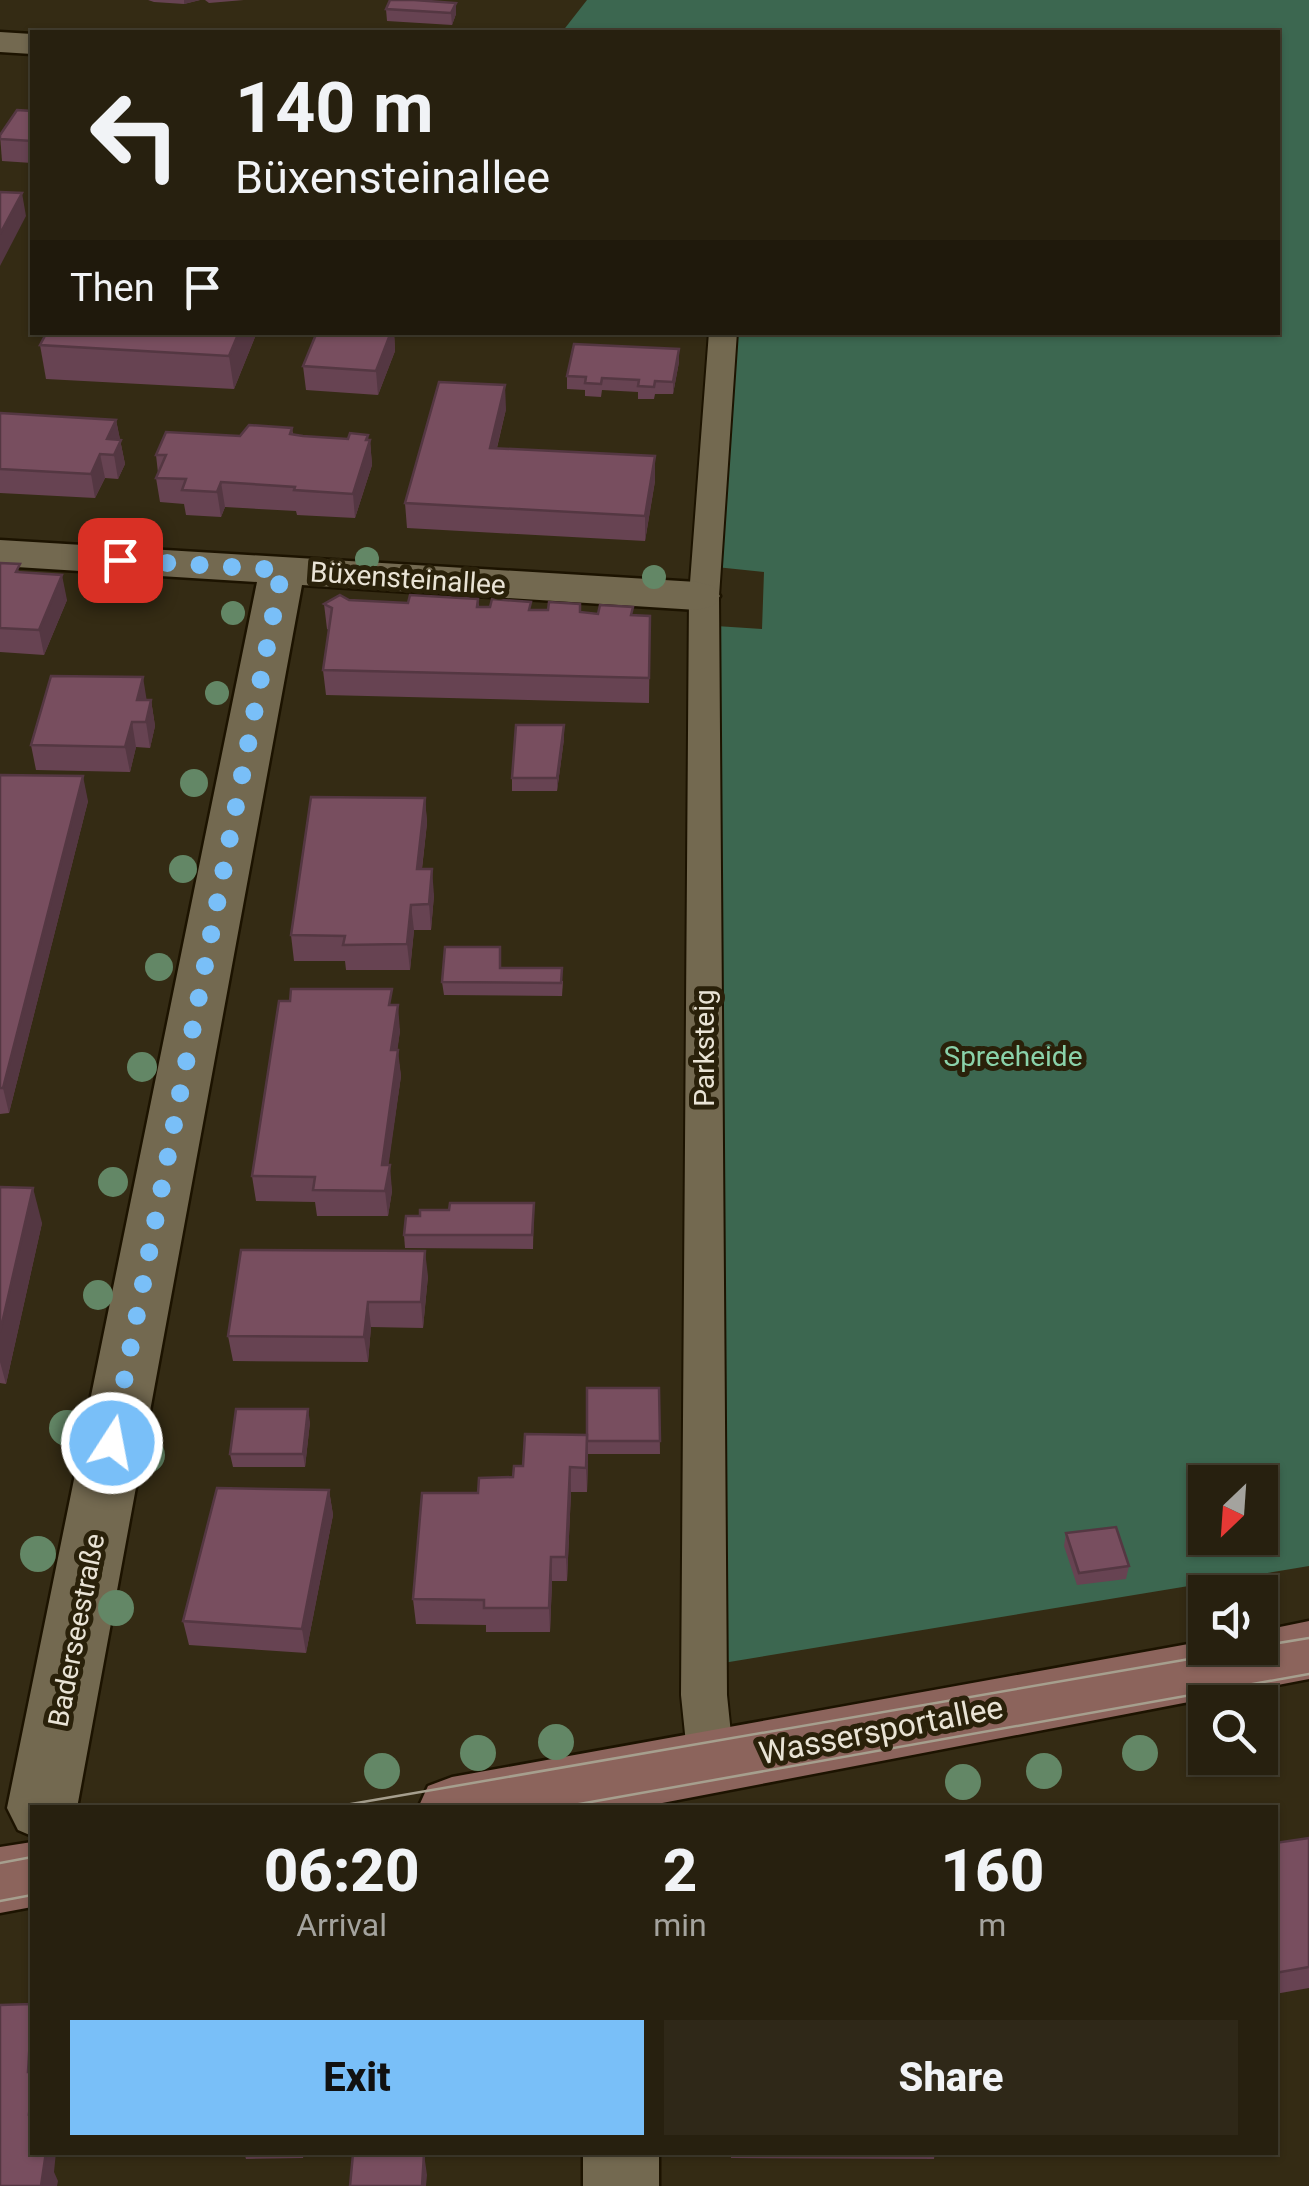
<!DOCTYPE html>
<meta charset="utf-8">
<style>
body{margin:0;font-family:Roboto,sans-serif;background:#2f2818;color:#f1f3f6;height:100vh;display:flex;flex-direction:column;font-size:38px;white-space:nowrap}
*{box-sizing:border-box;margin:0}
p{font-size:32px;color:#a4a39e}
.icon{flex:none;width:55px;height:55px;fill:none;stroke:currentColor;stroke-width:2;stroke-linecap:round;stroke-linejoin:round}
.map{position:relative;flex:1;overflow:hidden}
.drawer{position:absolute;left:30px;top:1805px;width:1248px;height:350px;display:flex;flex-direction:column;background:#27200f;border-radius:0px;box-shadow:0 2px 8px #0004,0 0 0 2px #433e2f}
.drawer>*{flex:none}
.hud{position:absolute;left:30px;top:30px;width:1250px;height:305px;border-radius:0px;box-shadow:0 2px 8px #0004,0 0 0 2px #433e2f;background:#27200f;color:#f1f3f6;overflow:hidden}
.needle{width:65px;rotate:205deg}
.buttons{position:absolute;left:1188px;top:1465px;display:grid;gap:20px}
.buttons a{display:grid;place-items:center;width:90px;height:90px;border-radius:0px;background:#27200f;box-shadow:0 2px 8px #0004,0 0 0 2px #433e2f;font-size:50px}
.pin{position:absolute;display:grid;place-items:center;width:85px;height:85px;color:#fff;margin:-42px;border-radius:20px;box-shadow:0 5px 15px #0006}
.me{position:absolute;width:110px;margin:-55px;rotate:11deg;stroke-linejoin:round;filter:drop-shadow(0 0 8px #0008)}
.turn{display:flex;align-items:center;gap:35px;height:210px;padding:0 40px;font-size:45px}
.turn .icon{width:130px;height:130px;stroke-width:2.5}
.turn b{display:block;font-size:70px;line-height:85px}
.then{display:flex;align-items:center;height:95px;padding:0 40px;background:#0003;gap:20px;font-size:38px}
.eta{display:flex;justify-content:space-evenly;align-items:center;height:170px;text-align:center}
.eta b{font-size:60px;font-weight:800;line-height:70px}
.action{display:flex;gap:20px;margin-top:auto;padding:20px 40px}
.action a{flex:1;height:115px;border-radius:0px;background:#79bff8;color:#111;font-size:40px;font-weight:800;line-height:115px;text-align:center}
.action a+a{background:#2f2818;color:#f1f3f6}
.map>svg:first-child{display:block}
.forest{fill:#3c6750;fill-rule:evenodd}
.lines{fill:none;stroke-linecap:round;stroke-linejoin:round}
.service-casing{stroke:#1c1300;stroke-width:4}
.minor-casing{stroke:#1c1300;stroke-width:5}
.secondary-casing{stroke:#1c1300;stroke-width:5}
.service{fill:#736950;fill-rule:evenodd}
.minor{fill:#736950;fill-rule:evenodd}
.secondary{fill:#8c645c;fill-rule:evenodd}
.tram{stroke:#a69f8e;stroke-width:2.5}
.tree{fill:#638766}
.wall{fill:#674352}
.shaded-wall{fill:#543742}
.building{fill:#784e5f;stroke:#543742;stroke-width:2.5}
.route{stroke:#79bff8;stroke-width:18;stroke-dasharray:0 32.4}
.labels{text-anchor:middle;stroke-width:10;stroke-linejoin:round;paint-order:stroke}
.street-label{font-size:28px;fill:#e9e3d5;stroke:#2a210a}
.park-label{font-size:28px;fill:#8ad2aa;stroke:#2a210a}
.near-street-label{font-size:32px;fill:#e9e3d5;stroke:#2a210a}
</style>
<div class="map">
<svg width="1309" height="2186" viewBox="0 0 1309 2186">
<rect width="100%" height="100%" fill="#342b14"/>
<!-- forest -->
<path class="forest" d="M587 0H1309V1566L717 1664 716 626 762 629 764 572 716 567 731 333 1278 332V32H562ZM1205 1482H1260V1538H1205Z"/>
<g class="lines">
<!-- service casing -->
<g class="service-casing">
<polygon id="service" points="709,332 737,332 719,596 727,1695 734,1763 727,1778 711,1784 695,1778 688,1763 681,1695 689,596"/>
</g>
<!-- minor casing -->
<g class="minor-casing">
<g id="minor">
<polygon points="0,32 32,34 32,54 0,52"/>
<polygon points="0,540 697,582 713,586 720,596 713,606 697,610 302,585 77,1808 32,1808 32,1836 18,1830 7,1808 257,582 0,566"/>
<rect x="583" y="2152" width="76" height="34"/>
</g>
</g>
<!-- secondary casing -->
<g class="secondary-casing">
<g id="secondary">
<polygon points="1309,1621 1309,1679 636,1808 418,1808 428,1786 452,1777 1205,1641 1205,1648 1260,1648 1260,1631"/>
<polygon points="32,1842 32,1907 0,1913 0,1847"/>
</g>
</g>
<!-- service -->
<use href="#service" class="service"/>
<!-- minor -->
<use href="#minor" class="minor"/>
<!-- secondary -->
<use href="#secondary" class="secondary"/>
<!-- tram -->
<g class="tram">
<polyline points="1260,1646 1309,1638"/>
<polyline points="328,1808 1253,1648"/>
<polyline points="557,1808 1309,1674"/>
<polyline points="0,1863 32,1857"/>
<polyline points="0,1901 32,1895"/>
</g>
</g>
<!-- trees -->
<g class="tree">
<circle cx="145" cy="541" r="12"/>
<circle cx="367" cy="559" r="12"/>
<circle cx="654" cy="577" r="12"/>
<circle cx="233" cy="613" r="12"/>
<circle cx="217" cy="693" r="12"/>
<circle cx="194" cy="783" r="14"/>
<circle cx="183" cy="869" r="14"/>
<circle cx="159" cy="967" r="14"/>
<circle cx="142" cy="1067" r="15"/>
<circle cx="113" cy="1182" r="15"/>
<circle cx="98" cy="1295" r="15"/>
<circle cx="67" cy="1428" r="18"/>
<circle cx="147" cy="1455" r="18"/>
<circle cx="38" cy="1554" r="18"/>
<circle cx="116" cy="1608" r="18"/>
<circle cx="556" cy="1742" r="18"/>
<circle cx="478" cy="1753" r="18"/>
<circle cx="1140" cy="1753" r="18"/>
<circle cx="382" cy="1771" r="18"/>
<circle cx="1044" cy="1771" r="18"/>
<circle cx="963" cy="1782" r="18"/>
</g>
<!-- wall -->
<g class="wall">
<polygon points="148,0 200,0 184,4 154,2"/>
<polygon points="205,0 244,0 209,3"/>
<polygon points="386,9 456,14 452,25 387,21"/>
<polygon points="32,111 32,163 2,161 0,135"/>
<polygon points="47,332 254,332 255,337 234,389 46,379 40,345"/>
<polygon points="317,332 394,332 395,351 378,395 306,390 303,366"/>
<polygon points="679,349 679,362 673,394 655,394 654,399 638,399 638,392 602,390 601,397 585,396 585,390 567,389 567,376"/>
<polygon points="506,409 497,448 655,481 645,541 407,528 405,503"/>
<polygon points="0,413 116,420 125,464 118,479 105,478 95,498 0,493"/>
<polygon points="292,428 293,434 303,436 348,439 368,435 368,440 370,440 372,465 355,518 297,515 296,511 225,507 221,517 186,515 184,504 160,502 156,478 158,473 156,455 240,436"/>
<polygon points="0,563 22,572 67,600 44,655 0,652"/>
<polygon points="478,599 479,607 650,616 649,703 326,695 323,670 329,630 327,629 324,604 349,600 408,603"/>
<polygon points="147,700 151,700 155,726 150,748 136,747 130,772 36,770 31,745"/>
<polygon points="564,739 557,791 512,791 512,778"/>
<polygon points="0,775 88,801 9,1113 0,1114"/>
<polygon points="425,798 427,823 422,869 434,895 431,930 414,930 410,970 346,970 345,961 294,961 291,935"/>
<polygon points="501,968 563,981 562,996 444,995 442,982"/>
<polygon points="393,1005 400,1031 397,1050 401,1076 388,1165 392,1191 388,1216 317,1216 315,1202 256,1201 252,1176"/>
<polygon points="0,1187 42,1223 6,1384 0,1383"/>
<polygon points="534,1203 533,1249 405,1248 404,1235 420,1216 449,1210"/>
<polygon points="428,1276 423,1328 371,1327 368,1362 233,1361 228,1336"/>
<polygon points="659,1388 660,1454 588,1454 587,1492 571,1492 567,1581 552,1581 550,1632 486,1632 486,1625 416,1624 413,1599 478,1493 513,1477 523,1466 587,1435"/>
<polygon points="310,1422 305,1467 233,1467 230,1454"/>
<polygon points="329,1490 333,1515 306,1653 189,1645 183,1621"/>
<polygon points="1066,1533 1129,1566 1126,1579 1077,1585 1064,1546"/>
<polygon points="1309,1838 1309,1988 1275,1994 1275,1843"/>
<polygon points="244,2152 304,2152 303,2158 246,2159"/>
<polygon points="731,2152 935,2152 934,2159 731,2158"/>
</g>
<!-- shaded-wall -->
<g class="shaded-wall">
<polygon points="184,0 200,0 184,4"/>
<polygon points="456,3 456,14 452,25 451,13"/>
<polygon points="22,193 26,216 0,266 0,234"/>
<polygon points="239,332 254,332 255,337 234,389 229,356"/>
<polygon points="391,332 394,332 395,351 378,395 376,371"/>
<polygon points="679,349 679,362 673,394 673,382"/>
<polygon points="505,385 506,409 491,472 490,448"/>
<polygon points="116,420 125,464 118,479 114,455 107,439"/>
<polygon points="368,435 369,444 370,440 372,465 355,518 353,494"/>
<polygon points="100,454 105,478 95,498 91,474"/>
<polygon points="655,456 655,481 645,541 645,516"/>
<polygon points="221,482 225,507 221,517 217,492"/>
<polygon points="62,575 67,600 44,655 39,630"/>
<polygon points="143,677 147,702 137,700"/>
<polygon points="151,700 155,726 150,748 146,722"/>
<polygon points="132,722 136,747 130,772 125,747"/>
<polygon points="564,725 564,739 557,791 557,778"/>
<polygon points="83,776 88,801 9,1113 3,1088"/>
<polygon points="425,798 427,823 419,894 417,869"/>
<polygon points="432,869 434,895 431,930 429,904"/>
<polygon points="411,905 414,930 410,970 407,944"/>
<polygon points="398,1005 400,1031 394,1076 391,1050"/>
<polygon points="398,1050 401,1076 385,1191 382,1165"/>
<polygon points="390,1165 392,1191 388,1216 385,1191"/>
<polygon points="33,1188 42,1223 6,1384 0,1362 0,1332"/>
<polygon points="425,1251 428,1276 423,1328 421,1302"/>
<polygon points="368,1302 371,1327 368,1362 364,1337"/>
<polygon points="308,1409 310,1422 305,1467 303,1454"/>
<polygon points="587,1435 588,1460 587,1492 586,1468"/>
<polygon points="570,1467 571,1492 567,1581 566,1557"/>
<polygon points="329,1490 333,1515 306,1653 302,1629"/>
<polygon points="551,1557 552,1581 550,1632 549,1608"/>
<polygon points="32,2022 32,2083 28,2072"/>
<polygon points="42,2152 56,2152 54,2172 58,2181 57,2186 41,2186"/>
<polygon points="424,2154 427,2175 426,2186 422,2186"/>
</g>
<!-- building -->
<g class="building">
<polygon points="390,0 414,0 456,3 451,13 386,9"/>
<polygon points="17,110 32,111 32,141 0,139 0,135"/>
<polygon points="0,192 22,193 0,234"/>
<polygon points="47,332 239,332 229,356 40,345"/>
<polygon points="317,332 391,332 376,371 303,366"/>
<polygon points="574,344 679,349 673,382 655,381 654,387 638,386 639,380 602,378 601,384 585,383 586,377 567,376"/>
<polygon points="439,382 505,385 490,448 655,456 645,516 405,503"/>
<polygon points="0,413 116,420 107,439 121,440 114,455 100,454 91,474 0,469"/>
<polygon points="249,425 292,428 290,434 303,436 348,439 350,433 368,435 366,440 370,440 353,494 294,490 295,487 221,482 217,492 182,490 186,479 156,478 166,455 156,455 166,432 240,436"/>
<polygon points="0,563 20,564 16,572 62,575 39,630 0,628"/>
<polygon points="340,595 349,600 408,603 410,595 478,599 477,607 490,607 492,599 531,602 529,610 548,610 549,602 580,604 580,612 598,614 600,605 633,607 631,615 650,616 649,678 323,670 332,608 324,604"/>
<polygon points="51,676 143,677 137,700 151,700 146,722 132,722 125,747 31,745"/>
<polygon points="516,725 564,725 557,778 512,778"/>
<polygon points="0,775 83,776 3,1088 0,1088"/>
<polygon points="311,797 425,798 417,869 432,869 429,904 411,905 407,944 343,945 345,936 291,935"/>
<polygon points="445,947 500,947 500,968 562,968 561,983 442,982"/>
<polygon points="291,989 392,989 389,1005 398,1005 391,1050 398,1050 382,1165 390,1165 385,1191 313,1190 315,1177 252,1176 279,1001 290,1001"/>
<polygon points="0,1187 33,1188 0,1332"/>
<polygon points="450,1203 534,1203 532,1235 404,1235 406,1216 420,1216 420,1210 449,1210"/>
<polygon points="241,1250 425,1251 421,1302 368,1302 364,1337 228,1336"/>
<polygon points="587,1388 659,1388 660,1441 587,1441"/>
<polygon points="236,1409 308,1409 303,1454 230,1454"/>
<polygon points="525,1434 587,1435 586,1468 570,1467 566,1557 551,1557 549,1608 484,1608 484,1600 413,1599 422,1493 478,1493 479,1478 513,1477 514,1466 523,1466"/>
<polygon points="217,1488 329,1490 302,1629 183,1621"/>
<polygon points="1116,1527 1129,1566 1079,1573 1066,1533"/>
<polygon points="1309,1838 1309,1967 1275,1973 1275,1843"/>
<polygon points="32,2004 28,2072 32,2072 32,2090 29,2114 32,2113 32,2152 46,2152 41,2186 0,2186 0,2005"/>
<polygon points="353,2154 424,2154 422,2186 350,2186"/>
</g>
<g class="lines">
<!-- route -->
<polyline class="route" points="112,1443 282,570 120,560"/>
</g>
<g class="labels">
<!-- street labels -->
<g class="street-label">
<text transform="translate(408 578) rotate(4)" y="10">Büxensteinallee</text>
<text transform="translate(704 1048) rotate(-90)" y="10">Parksteig</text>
<text transform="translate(76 1630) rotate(-79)" y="10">Baderseestraße</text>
</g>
<!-- park labels -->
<g class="park-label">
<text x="1013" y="1066">Spreeheide</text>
</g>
<!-- near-street labels -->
<g class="near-street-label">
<text transform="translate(881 1730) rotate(-11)" y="11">Wassersportallee</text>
</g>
</g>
</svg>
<div class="buttons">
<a><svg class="needle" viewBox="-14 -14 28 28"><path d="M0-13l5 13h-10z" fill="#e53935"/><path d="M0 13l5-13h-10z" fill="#a4a39e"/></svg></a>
<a><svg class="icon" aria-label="sound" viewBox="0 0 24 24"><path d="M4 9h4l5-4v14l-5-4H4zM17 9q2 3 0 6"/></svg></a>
<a><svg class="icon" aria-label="search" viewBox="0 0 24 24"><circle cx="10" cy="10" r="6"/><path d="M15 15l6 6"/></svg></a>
</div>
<div class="pin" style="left:120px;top:560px;background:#d93025"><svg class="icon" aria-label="arrive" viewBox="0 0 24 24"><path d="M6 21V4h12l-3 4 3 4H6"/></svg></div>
<svg class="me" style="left:112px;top:1443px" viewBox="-20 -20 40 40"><circle r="17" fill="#79bff8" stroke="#fff" stroke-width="3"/><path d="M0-11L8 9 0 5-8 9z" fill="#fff"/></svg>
<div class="hud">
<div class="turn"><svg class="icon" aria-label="left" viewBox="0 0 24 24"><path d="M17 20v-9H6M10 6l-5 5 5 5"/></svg><div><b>140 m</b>Büxensteinallee</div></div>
<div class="then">Then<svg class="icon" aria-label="arrive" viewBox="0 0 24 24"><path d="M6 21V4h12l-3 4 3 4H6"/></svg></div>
</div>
<section class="drawer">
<div class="eta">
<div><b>06:20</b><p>Arrival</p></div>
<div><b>2</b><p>min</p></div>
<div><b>160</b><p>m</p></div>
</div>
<div class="action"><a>Exit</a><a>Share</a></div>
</section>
</div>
